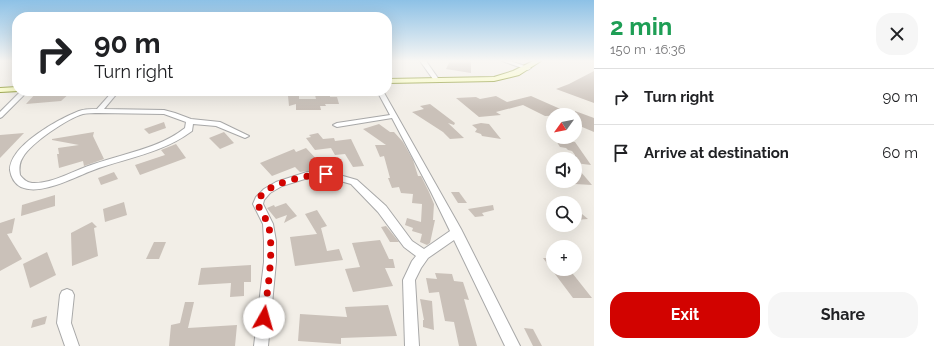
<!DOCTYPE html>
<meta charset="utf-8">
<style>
body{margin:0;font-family:Raleway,sans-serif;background:#f6f6f6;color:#202124;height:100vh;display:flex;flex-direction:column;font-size:15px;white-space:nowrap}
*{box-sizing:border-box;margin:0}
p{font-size:13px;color:#757577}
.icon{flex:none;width:22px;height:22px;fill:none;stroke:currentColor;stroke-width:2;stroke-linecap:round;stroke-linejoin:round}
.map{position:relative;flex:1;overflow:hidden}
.drawer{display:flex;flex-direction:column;background:#fff;width:340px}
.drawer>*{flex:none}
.guide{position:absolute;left:12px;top:12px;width:380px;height:84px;border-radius:16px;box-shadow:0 4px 16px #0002;background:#fff;color:#202124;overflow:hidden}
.needle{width:26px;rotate:237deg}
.controls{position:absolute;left:546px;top:108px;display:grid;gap:8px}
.controls a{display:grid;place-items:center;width:36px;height:36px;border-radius:50%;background:#fff;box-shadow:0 4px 16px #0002;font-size:20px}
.pin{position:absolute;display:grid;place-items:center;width:34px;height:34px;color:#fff;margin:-17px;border-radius:8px;box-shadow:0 2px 6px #0006}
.me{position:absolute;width:44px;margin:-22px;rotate:7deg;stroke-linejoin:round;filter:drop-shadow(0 0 3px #0008)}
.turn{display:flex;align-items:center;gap:14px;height:84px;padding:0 16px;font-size:18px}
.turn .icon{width:52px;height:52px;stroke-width:2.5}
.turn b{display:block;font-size:28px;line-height:34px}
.round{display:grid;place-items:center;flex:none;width:42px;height:42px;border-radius:16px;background:#f6f6f6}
.headline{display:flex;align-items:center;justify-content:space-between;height:68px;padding:0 16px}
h1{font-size:24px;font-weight:700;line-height:30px;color:#1e9e55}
.button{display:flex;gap:8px;margin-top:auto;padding:8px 16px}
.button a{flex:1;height:46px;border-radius:16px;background:#d20300;color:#fff;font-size:16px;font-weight:700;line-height:46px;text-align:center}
.button a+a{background:#f6f6f6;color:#202124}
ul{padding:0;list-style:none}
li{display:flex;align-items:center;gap:12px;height:56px;padding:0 16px;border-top:1px solid #e0e0e0}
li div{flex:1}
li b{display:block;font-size:15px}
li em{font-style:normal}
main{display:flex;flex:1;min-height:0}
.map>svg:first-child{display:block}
.building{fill:#cac1b9}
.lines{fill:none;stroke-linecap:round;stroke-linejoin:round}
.street-casing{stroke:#a8a8a8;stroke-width:2}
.secondary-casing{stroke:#708000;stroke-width:2}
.street{fill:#fff;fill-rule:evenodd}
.secondary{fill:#faffb8;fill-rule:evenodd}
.route{stroke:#d20300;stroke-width:7;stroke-dasharray:0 12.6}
</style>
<main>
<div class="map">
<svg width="594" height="346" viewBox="0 0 594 346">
<rect width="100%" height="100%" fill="#f2eee7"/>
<!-- building -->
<g class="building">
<polygon points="450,61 471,61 471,73 446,69"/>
<polygon points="594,71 594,103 556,89 569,84"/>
<polygon points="69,91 68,92 71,92 61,101 26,104 37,92"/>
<polygon points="314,91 330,91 330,97 337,97 339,104 325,104 326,106 320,106 321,110 296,110 296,104 289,106 288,96 299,96 299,99 316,99"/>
<polygon points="496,96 507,102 531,96 574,115 545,116 523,105 496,112 501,115 479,117 456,98 476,97 480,99"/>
<polygon points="430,104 455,123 454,125 448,123 464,138 450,139 443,132 412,112 424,109 420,106"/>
<polygon points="575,111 594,118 594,132 575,124"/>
<polygon points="164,122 166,128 149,134 144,129"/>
<polygon points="481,123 489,124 501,139 482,136 481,134 475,132 477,129 472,125"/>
<polygon points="379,124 390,132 394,132 403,142 413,160 418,176 421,176 429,192 434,204 433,220 435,220 430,243 427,245 420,242 422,234 412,231 413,228 405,225 407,218 421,222 422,204 412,203 413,194 401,193 399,187 392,188 388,178 390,178 384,156 380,157 375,145 386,145 363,129"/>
<polygon points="94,132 93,136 104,159 84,166 83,161 59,168 57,154 59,154 58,148 79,145 52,140 52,139"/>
<polygon points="224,132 234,143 220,149 209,138"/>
<polygon points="24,133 0,158 0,135"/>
<polygon points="318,133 323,139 334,138 335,141 351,139 364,166 353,167 345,154 335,155 331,148 315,150 306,138 311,137 309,135"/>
<polygon points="555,139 575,142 591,165 575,163 575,155 572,151 568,150 566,148 560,147"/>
<polygon points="176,144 186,158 140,175 135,165 165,155 161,150"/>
<polygon points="306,148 322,165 313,168 315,170 300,172 295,167 272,176 260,163 294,149 296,152"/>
<polygon points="575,165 592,185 575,184"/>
<polygon points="114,172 118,179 101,185 98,178"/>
<polygon points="451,192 459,192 467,203 458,203"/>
<polygon points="55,195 55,206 21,216 22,205"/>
<polygon points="124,202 127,215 105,222 103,209"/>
<polygon points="286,203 297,216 284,223 287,215 276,219 267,208 274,205 275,207"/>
<polygon points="493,205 494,210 482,213 484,216 475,217 468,209"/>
<polygon points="575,207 582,214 588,219 575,220"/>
<polygon points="317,210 327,226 321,228 327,251 339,249 343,260 295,266 290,237 317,234 305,214"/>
<polygon points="15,218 12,233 7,234 22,259 0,271 0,223"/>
<polygon points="92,222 97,227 94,228 98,256 72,266 71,233"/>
<polygon points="386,226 399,242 390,242 381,227"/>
<polygon points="380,240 389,259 393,259 395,268 385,268 393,286 353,292 345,269 360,267 352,243"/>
<polygon points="154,242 166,242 159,259 146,259"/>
<polygon points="47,252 56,275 30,288 23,264"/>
<polygon points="543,258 553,258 553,269 569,269 592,298 573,298"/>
<polygon points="251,265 251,282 244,282 244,296 230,297 231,283 198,285 201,268"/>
<polygon points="435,273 452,274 454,281 463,282 469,300 464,299 477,346 459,346 454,322 445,321 439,292 429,293 426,278 437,279"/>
<polygon points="420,299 432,301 434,330 423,327 423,320 424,320"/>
<polygon points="185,302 194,302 188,328 237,325 235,346 169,346 171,325 180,323"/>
<polygon points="388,305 397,336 341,338 341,344 298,341 300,314 347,317 345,307"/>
<polygon points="47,316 45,324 31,328 33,320"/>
<polygon points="524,328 533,329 542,346 533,346"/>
</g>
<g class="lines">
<!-- street casing -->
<g class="street-casing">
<g id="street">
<polygon points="420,61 426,61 440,81 439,82 435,82"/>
<polygon points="502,61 510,61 531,68 528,70"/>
<polygon points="21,91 28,91 2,117 0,118 0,112"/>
<path d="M113 91H119L104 109 164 110 175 113 191 119 220 122 249 136 245 138 216 126 193 124 192 131C165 151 133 157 102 167 81 173 43 197 21 187 15 184 11 177 10 170 10 145 59 119 79 111 84 109 91 109 97 109ZM99 113 164 114 186 122 185 128C158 149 125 153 94 164 74 170 53 184 32 183 26 182 23 179 20 175 19 168 19 163 23 157 31 143 68 118 83 114 88 113 94 113 99 113Z"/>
<polygon points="377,91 383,91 461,229 520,346 505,346 454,240 428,258 421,268 415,280 419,346 405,346 403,280 412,261 416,256 404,247 378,212 351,184 326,177 308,178 282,186 270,193 264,200 263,204 273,224 276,241 276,262 268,346 254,346 264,262 264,241 263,224 253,204 256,197 264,189 276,182 307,172 329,172 357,180 386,206 412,241 424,249 450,231 431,192 392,118 337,127 333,125 337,123 390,115"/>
<polygon points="67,289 72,291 74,295 71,323 79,346 65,346 57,323 60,295 62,291"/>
</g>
</g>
<!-- secondary casing -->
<g class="secondary-casing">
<g id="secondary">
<polygon points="533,61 541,61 519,75 494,81 387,83 387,79 494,77 513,71"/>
<polygon points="17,87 17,91 19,91 0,92 0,88"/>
</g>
</g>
<!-- street -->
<use href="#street" class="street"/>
<!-- secondary -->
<use href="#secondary" class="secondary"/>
</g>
<!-- sky -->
<linearGradient id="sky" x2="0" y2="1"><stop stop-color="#8dc1e6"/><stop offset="0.56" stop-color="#f9f7f4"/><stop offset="1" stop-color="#f9f7f4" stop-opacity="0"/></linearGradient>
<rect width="594" height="109" fill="url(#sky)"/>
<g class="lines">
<!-- route -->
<path class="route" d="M264 318C267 293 275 247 268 224 266 217 255 206 259 199 267 182 309 175 326 174"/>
</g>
</svg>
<div class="controls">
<a><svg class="needle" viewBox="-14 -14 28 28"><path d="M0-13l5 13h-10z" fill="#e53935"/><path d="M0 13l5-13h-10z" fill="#757577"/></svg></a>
<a><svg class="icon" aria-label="sound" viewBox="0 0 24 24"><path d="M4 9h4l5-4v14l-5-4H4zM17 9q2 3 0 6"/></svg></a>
<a><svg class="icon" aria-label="search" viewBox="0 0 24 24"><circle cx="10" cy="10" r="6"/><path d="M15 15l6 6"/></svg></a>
<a>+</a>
</div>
<div class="pin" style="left:326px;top:174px;background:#d93025"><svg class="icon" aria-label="arrive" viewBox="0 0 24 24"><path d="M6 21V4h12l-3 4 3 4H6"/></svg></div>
<svg class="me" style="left:264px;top:318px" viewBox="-20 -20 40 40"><circle r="19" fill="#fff"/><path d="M0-13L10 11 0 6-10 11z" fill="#d20300"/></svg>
<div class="guide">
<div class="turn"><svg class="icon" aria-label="right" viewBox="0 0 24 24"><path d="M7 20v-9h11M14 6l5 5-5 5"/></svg><div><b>90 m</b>Turn right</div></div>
</div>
</div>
<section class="drawer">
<div class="headline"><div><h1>2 min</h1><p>150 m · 16:36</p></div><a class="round"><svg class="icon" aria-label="close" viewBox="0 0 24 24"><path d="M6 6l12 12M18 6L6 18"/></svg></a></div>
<ul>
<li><svg class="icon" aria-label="right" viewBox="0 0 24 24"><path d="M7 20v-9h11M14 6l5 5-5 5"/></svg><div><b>Turn right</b></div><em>90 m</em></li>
<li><svg class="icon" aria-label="arrive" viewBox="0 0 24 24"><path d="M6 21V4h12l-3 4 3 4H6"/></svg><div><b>Arrive at destination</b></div><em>60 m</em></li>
</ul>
<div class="button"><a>Exit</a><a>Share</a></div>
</section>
</main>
